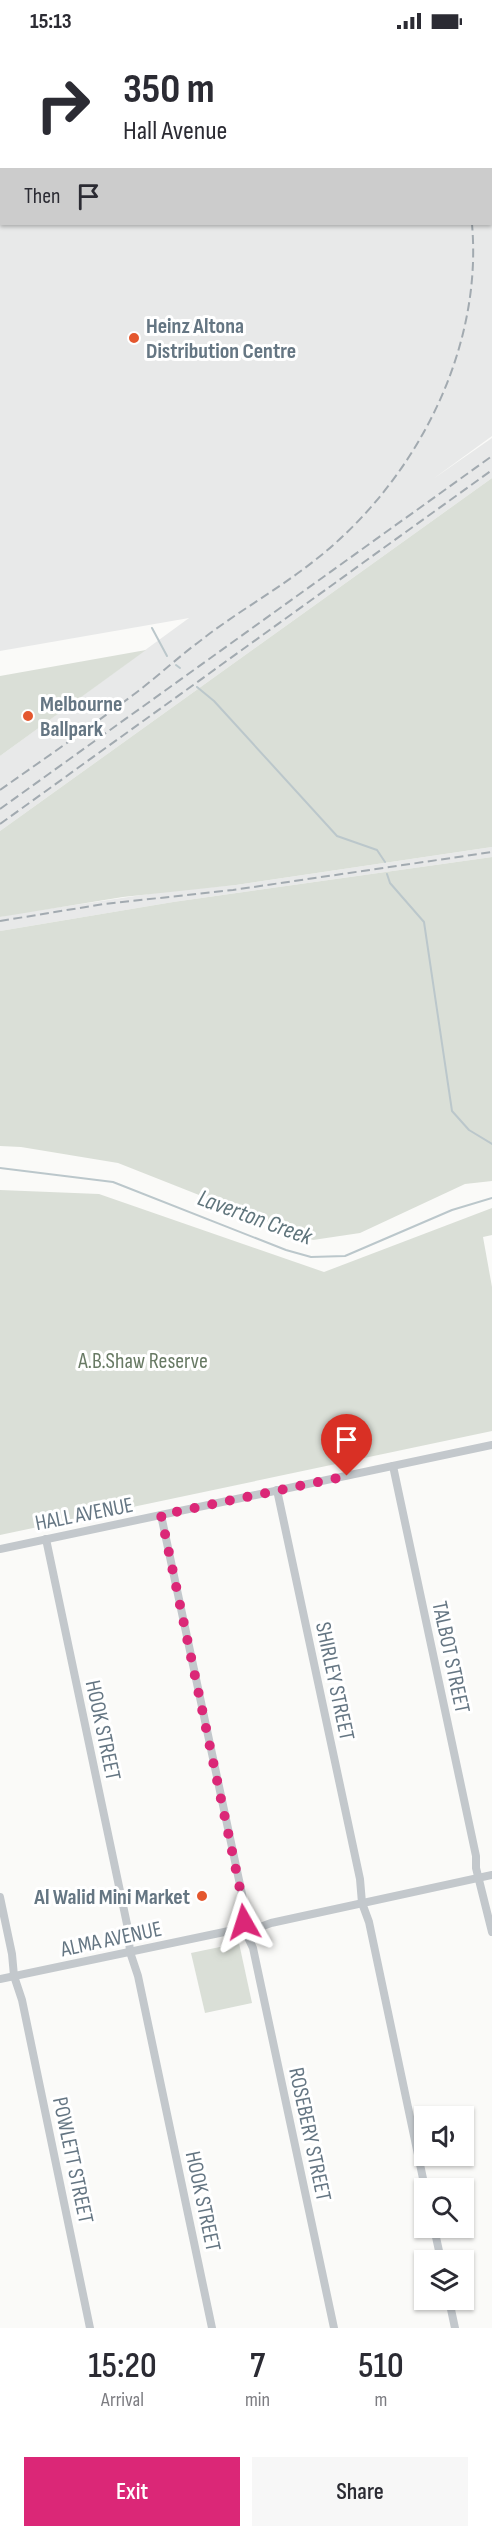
<!DOCTYPE html>
<style>
body{margin:0;font-family:"Sofia Sans Condensed",sans-serif;background:#f7f7f7;color:#2b2b33;height:100vh;display:flex;flex-direction:column;font-size:22px;white-space:nowrap}
*{box-sizing:border-box;margin:0}
p{font-size:20px;color:#7c7c81}
.icon{flex:none;width:33px;height:33px;fill:none;stroke:currentColor;stroke-width:2;stroke-linecap:round;stroke-linejoin:round}
.map{position:relative;height:2286px;overflow:hidden}
.sheet{display:flex;flex-direction:column;background:#fff;flex:1}
.sheet>*{flex:none}
.top-card{position:absolute;left:0px;top:0px;width:492px;height:183px;box-shadow:0 2px 4px #0004;background:#fff;color:#2b2b33;overflow:hidden}
.buttons{position:absolute;left:414px;top:2064px;display:grid;gap:12px}
.buttons a{display:grid;place-items:center;width:60px;height:60px;border-radius:0px;background:#fff;box-shadow:0 2px 4px #0004;font-size:30px}
.pin{position:absolute;display:grid;place-items:center;width:51px;height:51px;color:#fff;margin:-62px -26px;border-radius:50% 50% 50% 0;rotate:-45deg;box-shadow:0 0 6px #0007}
.pin .icon{rotate:45deg}
.me{position:absolute;width:66px;margin:-33px;rotate:354deg;stroke-linejoin:round;filter:drop-shadow(0 0 4px #0008)}
.turn{display:flex;align-items:center;gap:21px;height:126px;padding:0 24px;font-size:27px}
.turn .icon{width:78px;height:78px;stroke-width:2.5}
.turn b{display:block;font-size:42px;line-height:51px}
.then{display:flex;align-items:center;height:57px;padding:0 24px;background:#0003;gap:12px;font-size:22px}
.eta{display:flex;justify-content:space-evenly;align-items:center;height:102px;text-align:center}
.eta b{font-size:36px;font-weight:600;line-height:42px}
.action{display:flex;gap:12px;margin-top:auto;padding:12px 24px}
.action a{flex:1;height:69px;border-radius:0px;background:#db2777;color:#fff;font-size:24px;font-weight:600;line-height:69px;text-align:center}
.action a+a{background:#f7f7f7;color:#2b2b33}
.status{display:flex;justify-content:space-between;align-items:center;height:42px;padding:0 30px;background:#fff;direction:ltr}
.status svg{height:16px;fill:currentColor}
.map>svg:first-child{display:block}
.built{fill:#e8e9e9}
.green{fill:#dadfd7}
.lines{fill:none;stroke-linecap:round;stroke-linejoin:round}
.stream{stroke:#bbc7cb;stroke-width:2}
.minor{stroke:#c3c8cc;stroke-width:8}
.rail{stroke:#a2aab0;stroke-width:2;stroke-dasharray:9 4.5;stroke-linecap:butt}
.route{stroke:#db2777;stroke-width:10;stroke-dasharray:0 18}
.poi-dot{fill:#e4572e;stroke:#fff;stroke-width:2}
.labels{text-anchor:middle;stroke-width:6;stroke-linejoin:round;paint-order:stroke}
.poi-label{font-size:22px;font-weight:bold;fill:#657683;stroke:#fff;text-anchor:start}
.park-label{font-size:22px;fill:#687a64;stroke:#fff}
.street-label{font-size:22px;fill:#657683;stroke:#fff}
.water-label{font-size:24px;font-style:italic;fill:#60757c;stroke:#fff}
</style>
<div class="status"><b>15:13</b><svg viewBox="0 0 49 12"><path d="M0 12V9h3v3zM5 12V6h3v6zM10 12V3h3v9zM15 12V0h3v12zM26 1h20v11H26zM47 4h2v5h-2z"/></svg></div>
<div class="map">
<svg width="492" height="2286" viewBox="0 0 492 2286">
<rect width="100%" height="100%" fill="#fafaf8"/>
<!-- built -->
<g class="built">
<polygon points="20,0 199,0 199,1 20,2"/>
<polygon points="223,0 492,0 492,394 433,437 492,396 492,436 0,789 0,714 189,576 0,609 0,38 2,182 490,182 490,2"/>
<polygon points="492,805 492,815 173,860 0,889 0,875 13,872 169,849 236,843"/>
</g>
<!-- green -->
<g class="green">
<polygon points="492,436 492,805 236,843 123,855 0,875 0,789"/>
<polygon points="146,608 0,714 0,634"/>
<polygon points="492,815 492,1139 465,1142 360,1191 313,1198 118,1121 21,1105 0,1104 0,889 173,860"/>
<polygon points="0,1148 99,1152 324,1230 492,1166 492,1193 483,1195 492,1245 492,1389 0,1493"/>
<polygon points="239,1901 252,1961 205,1971 191,1911"/>
</g>
<g class="lines">
<!-- stream -->
<g class="stream">
<polyline points="152,586 167,614"/>
<polyline points="176,623 180,626"/>
<polyline points="197,645 214,659 337,794 377,808 385,820"/>
<polyline points="387,832 390,841 424,880 452,1069 469,1088 492,1102"/>
<polyline points="0,1126 113,1140 286,1208 311,1215 345,1214 452,1168 492,1156"/>
</g>
<!-- minor -->
<g class="minor">
<polyline points="212,0 213,2"/>
<polyline points="393,1424 476,1814 476,1826 492,1890"/>
<polyline points="277,1448 360,1837 362,1861 369,1880 425,2146"/>
<polyline points="161,1473 245,1866 244,1880"/>
<polyline points="46,1497 128,1887 130,1910 138,1934 212,2286"/>
<polyline points="0,1507 492,1403"/>
<polyline points="0,1855 12,1912 14,1934 22,1958 90,2286"/>
<circle cx="249" cy="1885" r="7"/>
<polyline points="255,1887 271,1881 492,1833"/>
<polyline points="246,1891 253,1906 334,2286"/>
<polyline points="0,1937 229,1889 244,1890"/>
<polyline points="434,2186 441,2218"/>
<polyline points="449,2258 455,2286"/>
</g>
<!-- rail -->
<g class="rail">
<polyline points="444,0 444,2"/>
<path d="M0 748C44 717 89 686 133 653 156 636 177 616 200 599 238 569 281 546 319 515 416 437 483 308 472 182"/>
<polyline points="0,767 492,414"/>
<polyline points="0,782 492,428"/>
<polyline points="0,879 104,862 233,848 492,810"/>
</g>
</g>
<g class="lines">
<!-- route -->
<polyline class="route" points="244,1880 244,1866 161,1473 347,1434"/>
</g>
<!-- markers -->
<g class="poi-dot">
<circle cx="134" cy="296" r="6"/>
<circle cx="28" cy="674" r="6"/>
<circle cx="202" cy="1854" r="6"/>
</g>
<g class="labels">
<!-- poi labels -->
<g class="poi-label">
<text x="146" y="291">Heinz Altona<tspan x="146" dy="25">Distribution Centre</tspan></text>
<text x="40" y="669">Melbourne<tspan x="40" dy="25">Ballpark</tspan></text>
<text x="190" y="1862" text-anchor="end">Al Walid Mini Market</text>
</g>
<!-- park labels -->
<g class="park-label">
<text x="143" y="1326">A.B.Shaw Reserve</text>
</g>
<!-- street labels -->
<g class="street-label">
<text transform="translate(84 1471) rotate(-11)" y="8">HALL AVENUE</text>
<text transform="translate(452 1615) rotate(78)" y="8">TALBOT STREET</text>
<text transform="translate(336 1639) rotate(78)" y="8">SHIRLEY STREET</text>
<text transform="translate(104 1688) rotate(78)" y="8">HOOK STREET</text>
<text transform="translate(111 1896) rotate(-12)" y="8">ALMA AVENUE</text>
<text transform="translate(311 2092) rotate(78)" y="8">ROSEBERY STREET</text>
<text transform="translate(74 2118) rotate(78)" y="8">POWLETT STREET</text>
<text transform="translate(204 2159) rotate(78)" y="8">HOOK STREET</text>
</g>
<!-- water labels -->
<g class="water-label">
<text transform="translate(255 1175) rotate(20)" y="8">Laverton Creek</text>
</g>
</g>
</svg>
<div class="buttons">
<a><svg class="icon" aria-label="sound" viewBox="0 0 24 24"><path d="M4 9h4l5-4v14l-5-4H4zM17 9q2 3 0 6"/></svg></a>
<a><svg class="icon" aria-label="search" viewBox="0 0 24 24"><circle cx="10" cy="10" r="6"/><path d="M15 15l6 6"/></svg></a>
<a><svg class="icon" aria-label="layers" viewBox="0 0 24 24"><path d="M12 4l9 5-9 5-9-5zM3 14l9 5 9-5"/></svg></a>
</div>
<div class="pin" style="left:347px;top:1434px;background:#d93025"><svg class="icon" aria-label="arrive" viewBox="0 0 24 24"><path d="M6 21V4h12l-3 4 3 4H6"/></svg></div>
<svg class="me" style="left:244px;top:1880px" viewBox="-20 -20 40 40"><path d="M0-17L14 15 0 8-14 15z" fill="#db2777" stroke="#fff" stroke-width="4"/></svg>
<div class="top-card">
<div class="turn"><svg class="icon" aria-label="right" viewBox="0 0 24 24"><path d="M7 20v-9h11M14 6l5 5-5 5"/></svg><div><b>350 m</b>Hall Avenue</div></div>
<div class="then">Then<svg class="icon" aria-label="arrive" viewBox="0 0 24 24"><path d="M6 21V4h12l-3 4 3 4H6"/></svg></div>
</div>
</div>
<section class="sheet">
<div class="eta">
<div><b>15:20</b><p>Arrival</p></div>
<div><b>7</b><p>min</p></div>
<div><b>510</b><p>m</p></div>
</div>
<div class="action"><a>Exit</a><a>Share</a></div>
</section>
